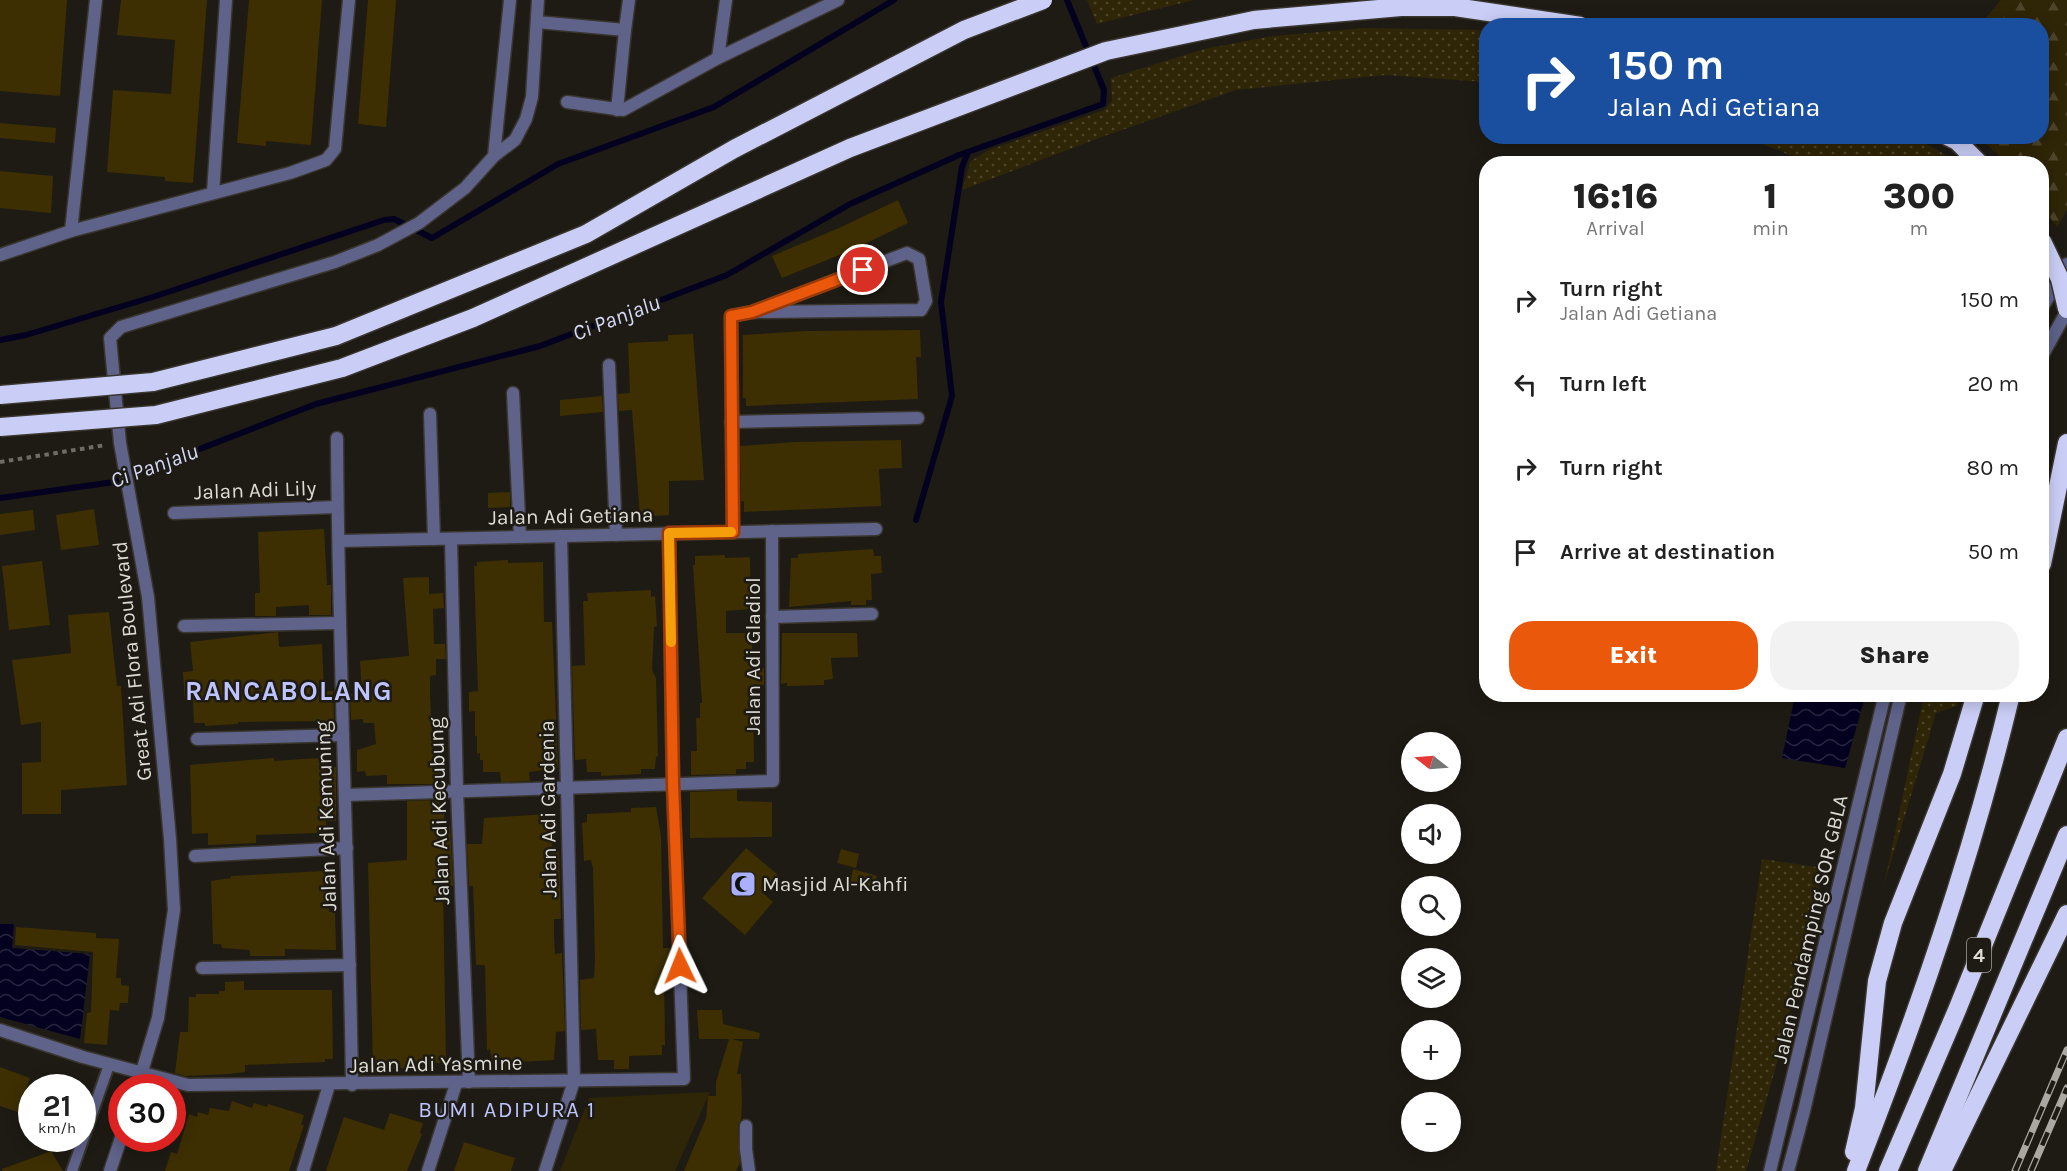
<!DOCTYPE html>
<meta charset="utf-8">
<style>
body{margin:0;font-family:Karla,sans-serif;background:#f2f2f2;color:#222;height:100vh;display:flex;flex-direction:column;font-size:22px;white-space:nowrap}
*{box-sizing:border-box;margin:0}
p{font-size:20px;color:#767676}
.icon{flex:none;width:33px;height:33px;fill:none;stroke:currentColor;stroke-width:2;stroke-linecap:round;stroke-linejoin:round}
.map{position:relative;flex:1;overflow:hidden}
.panel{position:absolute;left:1479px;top:156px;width:570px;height:546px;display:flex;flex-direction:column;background:#fff;border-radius:24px;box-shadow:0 3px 15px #0003}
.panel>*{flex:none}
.hud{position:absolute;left:1479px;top:18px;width:570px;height:126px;border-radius:24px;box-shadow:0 3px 15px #0003;background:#1a4fa0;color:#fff;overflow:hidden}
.needle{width:39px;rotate:287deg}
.fabs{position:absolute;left:1401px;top:732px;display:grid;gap:12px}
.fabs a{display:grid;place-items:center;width:60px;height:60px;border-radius:50%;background:#fff;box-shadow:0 3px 15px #0003;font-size:30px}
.speed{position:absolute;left:18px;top:1074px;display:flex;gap:12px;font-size:30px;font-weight:700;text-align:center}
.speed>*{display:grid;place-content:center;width:78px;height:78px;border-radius:50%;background:#fff;box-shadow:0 3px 15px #0003;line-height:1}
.speed small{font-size:15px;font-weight:400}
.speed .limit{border:9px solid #d22;background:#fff;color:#111}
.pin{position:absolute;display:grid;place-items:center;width:51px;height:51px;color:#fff;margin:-26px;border:3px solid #fff;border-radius:50%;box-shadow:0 2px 6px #0007}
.me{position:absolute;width:66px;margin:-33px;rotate:358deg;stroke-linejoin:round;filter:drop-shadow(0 0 4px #0008)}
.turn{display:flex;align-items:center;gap:21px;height:126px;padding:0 30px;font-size:27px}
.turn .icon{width:78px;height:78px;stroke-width:2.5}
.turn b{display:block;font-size:42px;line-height:51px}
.eta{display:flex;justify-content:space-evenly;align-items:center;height:102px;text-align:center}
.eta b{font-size:36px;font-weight:800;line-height:42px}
.cta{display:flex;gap:12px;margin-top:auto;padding:12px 30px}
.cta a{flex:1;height:69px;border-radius:24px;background:#ea580c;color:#fff;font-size:24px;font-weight:800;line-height:69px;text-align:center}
.cta a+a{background:#f2f2f2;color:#222}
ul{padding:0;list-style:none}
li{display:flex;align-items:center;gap:18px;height:84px;padding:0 30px}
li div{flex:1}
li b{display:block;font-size:22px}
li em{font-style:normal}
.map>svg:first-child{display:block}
.grass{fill:url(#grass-dots)}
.forest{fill:url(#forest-firs)}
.park{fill:#2f2507}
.water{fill:url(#water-waves)}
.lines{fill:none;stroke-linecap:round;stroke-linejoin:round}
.stream{stroke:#040020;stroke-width:6}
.building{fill:#3d2f02}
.service-casing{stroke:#39362f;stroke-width:14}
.minor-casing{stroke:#39362f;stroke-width:15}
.tertiary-casing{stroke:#39362f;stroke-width:15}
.motorway-casing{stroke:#39362f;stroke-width:21}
.path{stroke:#6f6c66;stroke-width:4;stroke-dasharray:4.5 4.5;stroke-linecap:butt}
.service{stroke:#5f6289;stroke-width:10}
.minor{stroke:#5f6289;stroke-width:12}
.tertiary{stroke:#5f6289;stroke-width:12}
.motorway{stroke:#cacef6;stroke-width:18}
.rail-casing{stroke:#aba8a3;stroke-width:7}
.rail{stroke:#1e1b14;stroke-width:4.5;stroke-dasharray:14;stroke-linecap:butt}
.motorway-bridge-casing{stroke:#39362f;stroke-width:21;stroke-linecap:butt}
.motorway-bridge{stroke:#cacef6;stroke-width:18}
.route-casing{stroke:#983908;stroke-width:15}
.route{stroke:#ea580c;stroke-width:10}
.slow{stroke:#f59e0b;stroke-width:10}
.labels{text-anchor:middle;stroke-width:5;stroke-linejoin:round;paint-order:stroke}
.shield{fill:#1e1b14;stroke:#a4a19c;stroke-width:1.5}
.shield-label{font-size:20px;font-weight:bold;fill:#dddbd6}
.street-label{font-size:21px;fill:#dddbd6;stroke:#1e1b14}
.poi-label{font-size:21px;fill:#dddbd6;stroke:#1e1b14;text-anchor:start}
.water-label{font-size:22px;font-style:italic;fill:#d5d9f8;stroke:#1e1b14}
.neighbourhood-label{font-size:22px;letter-spacing:1.5px;fill:#bdc3fc;stroke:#1e1b14}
.district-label{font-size:27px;font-weight:bold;letter-spacing:1.5px;fill:#bdc3fc;stroke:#1e1b14}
</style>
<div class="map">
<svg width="2067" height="1171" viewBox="0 0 2067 1171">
<defs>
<pattern id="grass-dots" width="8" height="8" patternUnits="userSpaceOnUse" patternTransform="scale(1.5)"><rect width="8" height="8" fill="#2f2507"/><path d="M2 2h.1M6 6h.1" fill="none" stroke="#4d442a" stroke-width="1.8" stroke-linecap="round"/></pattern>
<pattern id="forest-firs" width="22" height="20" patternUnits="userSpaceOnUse" patternTransform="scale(1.5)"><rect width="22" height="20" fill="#2f2507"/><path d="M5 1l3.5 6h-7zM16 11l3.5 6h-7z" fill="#4d442a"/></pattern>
<pattern id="water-waves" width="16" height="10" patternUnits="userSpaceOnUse" patternTransform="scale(1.5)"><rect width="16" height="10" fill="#040020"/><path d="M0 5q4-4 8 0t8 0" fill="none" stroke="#282540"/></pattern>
</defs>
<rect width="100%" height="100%" fill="#1e1b14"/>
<!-- grass -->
<g class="grass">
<polygon points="1087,0 1194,0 1097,24"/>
<polygon points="1364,28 1486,30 1486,82 1386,75 1236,90 1099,138 962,190 971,161 989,150 1104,110 1112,101 1111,78 1204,49 1274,36"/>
<polygon points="1746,137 1914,137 1960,163 1809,163"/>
<polygon points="1924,695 1960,695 1957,706 1936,713 1884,885"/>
<polygon points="1762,859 1824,868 1780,1052 1746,1171 1716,1171"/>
</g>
<!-- forest -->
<polygon class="forest" points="2001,0 2067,0 2067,210 2057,227 2042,207 2042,164 2008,163 1978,137 2042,136 2042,26 1980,25"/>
<!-- park -->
<polygon class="park" points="710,1092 675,1171 560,1171 589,1098"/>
<!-- water -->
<g class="water">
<polygon points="1850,694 1865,697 1845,768 1782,758 1795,695"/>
<polygon points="0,924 14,924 12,948 90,954 80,1039 0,1017"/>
</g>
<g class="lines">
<!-- stream -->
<g class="stream">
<polyline points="0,340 26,335 156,296 384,220 394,219 432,238 558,164 714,107 894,0"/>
<polyline points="0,498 114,482 316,404 540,346 727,275 850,204 959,155 1103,104 1104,90 1067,0"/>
<polyline points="916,520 952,396 941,302 962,167 968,152"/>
</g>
</g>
<!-- building -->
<g class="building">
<polygon points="0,0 67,0 60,96 0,91"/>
<polygon points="121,0 207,0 193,183 165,181 165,177 107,172 113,90 171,94 175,40 117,35"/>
<polygon points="249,0 322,0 311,145 266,141 266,146 237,143"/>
<polygon points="368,0 396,0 386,127 358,124"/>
<polygon points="0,123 56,128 55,143 0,138"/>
<polygon points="0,171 53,176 51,213 0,208"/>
<polygon points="898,200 908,223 852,250 782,278 772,256 839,228"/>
<polygon points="920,330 921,357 916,357 918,399 746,406 746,398 743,398 743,335 805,331"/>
<polygon points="693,334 704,480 669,481 669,515 640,517 632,410 619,411 618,394 630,393 628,343 668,341 668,335"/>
<polygon points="602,396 603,412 560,416 560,400"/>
<polygon points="901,440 902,468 879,469 881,506 744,512 744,501 741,502 740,446 795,442"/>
<polygon points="510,492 510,507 488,508 488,493"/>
<polygon points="94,509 99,545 61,550 56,515"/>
<polygon points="33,510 35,530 0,535 0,514"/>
<polygon points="324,529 327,585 331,585 331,615 309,615 309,605 276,607 276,616 255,616 255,593 260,593 258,532"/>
<polygon points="873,549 874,556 881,556 882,573 871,574 872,600 866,600 866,605 851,605 851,601 789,607 791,558 798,558 798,554"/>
<polygon points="725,555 725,558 750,557 751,609 726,611 726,633 752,633 752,669 764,668 764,685 753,685 754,762 746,762 746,769 736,769 736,774 691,775 691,751 697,751 696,718 700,718 700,703 702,703 693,565 695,565 695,556"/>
<polygon points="508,560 508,563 543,562 544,622 552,622 558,768 529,772 530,781 501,782 500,772 483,772 483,760 480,760 480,753 477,754 477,736 475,736 475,711 469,712 469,692 478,691 474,566 477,566 477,562"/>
<polygon points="42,561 50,625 9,630 2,566"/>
<polygon points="429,577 429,594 443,593 444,608 433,609 434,644 445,644 446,659 436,659 436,675 430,676 430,695 433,754 440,754 440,760 443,760 443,775 441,775 441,784 387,784 387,775 366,776 365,771 357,772 357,750 376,744 374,723 363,723 363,719 351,720 350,694 362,693 360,661 409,656 403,578"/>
<polygon points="651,590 651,597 655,596 657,626 654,627 652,670 656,678 658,756 656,757 655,769 641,769 641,774 601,776 601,772 587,772 586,759 575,760 572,666 585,665 583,601 588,601 587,593"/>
<polygon points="109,612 117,686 121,686 127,785 61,790 61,814 22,814 22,763 41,762 41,722 21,725 12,660 71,653 68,615"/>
<polygon points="278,632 279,647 322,644 324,691 333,691 334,721 238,722 238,724 205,726 205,723 194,723 193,701 185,702 183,672 193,671 190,642"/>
<polygon points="782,633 857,633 858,657 831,658 833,679 824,680 824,685 787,686 787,683 781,684"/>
<polygon points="274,758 274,761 318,758 318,760 326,760 326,768 336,767 336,821 326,821 327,829 319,830 319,833 256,835 256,843 208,845 208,833 192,834 190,765"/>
<polygon points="737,790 737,801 772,802 772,837 690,838 690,792"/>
<polygon points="440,800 440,806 444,806 444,826 450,826 453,886 443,886 446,1063 433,1063 433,1068 373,1068 368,863 407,860 407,801"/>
<polygon points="656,807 661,836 663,948 670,948 671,981 664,982 665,1045 662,1045 662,1055 629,1056 629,1069 614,1069 614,1060 598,1060 596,1029 581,1030 580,980 594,978 595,960 593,868 591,860 584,861 582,823 587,822 587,814 631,812 631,808"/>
<polygon points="548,814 548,824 551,824 552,852 559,851 561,919 554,919 554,936 555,954 562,953 565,1031 556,1032 554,1060 519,1062 519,1070 494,1071 490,1049 487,1050 485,965 476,965 473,886 469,886 467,844 482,844 484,818"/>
<polygon points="746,848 778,875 763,893 773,902 745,935 702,898"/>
<polygon points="841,849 859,854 856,868 837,863"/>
<polygon points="853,869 877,876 873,890 850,883"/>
<polygon points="323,871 328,872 329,912 335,912 336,950 285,949 285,956 250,956 250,950 222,948 221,944 213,944 211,881 231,878 231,876"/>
<polygon points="16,927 96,933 96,938 119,939 116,978 121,978 121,985 129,986 128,1003 120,1003 119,1011 110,1010 107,1045 84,1043 87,1013 91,1012 93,952 15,945"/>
<polygon points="244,981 244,990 332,990 333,1059 325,1059 325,1062 245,1065 245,1072 229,1074 185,1076 175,1073 180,1032 188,1032 189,997 196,997 196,994 219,994 219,991 225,991 225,982"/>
<polygon points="697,1010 722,1010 723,1024 760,1033 759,1039 732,1039 743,1042 737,1074 741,1074 742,1103 741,1119 738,1126 740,1163 736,1171 684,1171 706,1118 708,1096 716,1096 716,1082 729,1039 699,1039"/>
<polygon points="0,1067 30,1078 18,1112 0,1106"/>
<polygon points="232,1101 252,1108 254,1103 267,1107 268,1104 304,1115 301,1125 304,1125 289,1171 165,1171 171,1152 177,1154 189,1114 197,1117 198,1112 208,1115 210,1108 229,1111"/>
<polygon points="390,1113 423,1123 420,1133 422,1134 407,1171 326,1171 344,1117 384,1130"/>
<polygon points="464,1142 515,1158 511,1171 454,1171"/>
<polygon points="51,1151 63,1171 2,1171 2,1169"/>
</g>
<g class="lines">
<!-- service casing -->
<g class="service-casing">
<polyline id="service" points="72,1171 109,1065"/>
</g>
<!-- minor casing -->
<g class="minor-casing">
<g id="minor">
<polyline points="537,22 625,30 617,110"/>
<polyline points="625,30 629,0"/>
<polyline points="718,58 726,0"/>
<polyline points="567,102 623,110 718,58 838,0"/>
<polyline points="494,156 510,0"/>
<polyline points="213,193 226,0"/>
<polyline points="71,231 96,0"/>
<polyline points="0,255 71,231 290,173 326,160 335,149 349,0"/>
<polyline points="609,365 616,535"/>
<polyline points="513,393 520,537"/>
<polyline points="430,414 434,539"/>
<polyline points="731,422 918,418"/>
<path d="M337 438C338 654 349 869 352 1085"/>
<polyline points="174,513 337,507"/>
<polyline points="733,532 731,316 752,312 907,253 919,259 926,301 921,310 752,312"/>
<polyline points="451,539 457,791 469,1082"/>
<polyline points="339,541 876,529"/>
<polyline points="772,617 872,614"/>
<polyline points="184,626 338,623"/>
<polyline points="197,739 343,735"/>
<polyline points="346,795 773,781 772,531"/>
<polyline points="195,856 347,848"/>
<polyline points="202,968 350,965"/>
<polyline points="0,1030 83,1057 188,1085 684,1079 673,785 669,533"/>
<polyline points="137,1088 158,1018 174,910 170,839 148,597 120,443 110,338 121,327 335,262 378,245 419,223 465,188 494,156 515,140 526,119 532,97 538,0"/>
<polyline points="746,1126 746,1149 749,1171"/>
<polyline points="110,1171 122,1135"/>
<polyline points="303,1171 329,1085"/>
<polyline points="428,1171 456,1084"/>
<polyline points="545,1171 574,1081 561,536"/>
</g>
</g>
<!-- tertiary casing -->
<g class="tertiary-casing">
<g id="tertiary">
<polyline points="2042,308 2067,264"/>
<polyline points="2042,356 2067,311"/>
<polyline points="1770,1171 1885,694"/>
<polyline points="1788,1171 1804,1111 1901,694"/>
</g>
</g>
<!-- motorway casing -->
<g class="motorway-casing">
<g id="motorway">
<polyline points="1947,136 1957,141 1980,164"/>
<polyline points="2042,564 2067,443"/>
<polyline points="1854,1152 1864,1108 1877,981 1893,923 1952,774 1976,694"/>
<path d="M1856 1171C1917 1015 1972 857 2011 694"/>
<polyline points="1888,1171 1957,1010 2067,738"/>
<polyline points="1927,1171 2067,835"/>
<polyline points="1942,1171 2067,914"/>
</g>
</g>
<!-- path -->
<polyline class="path" points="0,462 106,445"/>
<!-- service -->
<use href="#service" class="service"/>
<!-- minor -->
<use href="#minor" class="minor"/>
<!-- tertiary -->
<use href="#tertiary" class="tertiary"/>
<!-- motorway -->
<use href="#motorway" class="motorway"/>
<!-- rail casing -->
<g class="rail-casing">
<g id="rail">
<polyline points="2015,1171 2067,1050"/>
<polyline points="2031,1171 2067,1088"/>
</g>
</g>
<!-- rail -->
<use href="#rail" class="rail"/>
<!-- motorway-bridge casing -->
<g class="motorway-bridge-casing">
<g id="motorway-bridge">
<polyline points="2042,241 2060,279 2067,309"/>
<polyline points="0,395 153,382 336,336 586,234 734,149 964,30 1043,0"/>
<polyline points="0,427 156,415 342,368 473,318 850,148 1106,51 1254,20 1401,7 1455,7 1581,26"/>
</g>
</g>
<!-- motorway-bridge -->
<use href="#motorway-bridge" class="motorway-bridge"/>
</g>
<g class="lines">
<!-- route casing -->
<g class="route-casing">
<polyline id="route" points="680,966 673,784 669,533 733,532 731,316 752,312 863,270"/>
</g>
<!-- route -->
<use href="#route" class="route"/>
<!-- slow -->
<polyline class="slow" points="671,642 669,533 731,532"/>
</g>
<!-- icons -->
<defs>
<g id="mosque-square" transform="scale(1.35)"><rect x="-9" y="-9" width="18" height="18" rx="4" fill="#aab0fb" stroke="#1e1b14"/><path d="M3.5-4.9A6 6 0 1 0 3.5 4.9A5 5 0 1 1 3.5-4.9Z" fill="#111"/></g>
</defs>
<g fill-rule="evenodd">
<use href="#mosque-square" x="743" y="884"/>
</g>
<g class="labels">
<!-- shield labels -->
<rect class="shield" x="1967" y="938" width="24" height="34" rx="4.5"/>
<g class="shield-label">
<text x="1979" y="962">4</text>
</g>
<!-- street labels -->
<g class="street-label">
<text transform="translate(255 490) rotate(-2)" y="7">Jalan Adi Lily</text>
<text transform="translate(571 516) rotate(-1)" y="7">Jalan Adi Getiana</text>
<text transform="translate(753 656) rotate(-90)" y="7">Jalan Adi Gladiol</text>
<text transform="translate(132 661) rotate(-96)" y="7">Great Adi Flora Boulevard</text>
<text transform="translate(548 809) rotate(-91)" y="7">Jalan Adi Gardenia</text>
<text transform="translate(439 811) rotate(-92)" y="7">Jalan Adi Kecubung</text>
<text transform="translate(326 816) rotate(-92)" y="7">Jalan Adi Kemuning</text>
<text transform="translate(1810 929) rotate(-77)" y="7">Jalan Pendamping SOR GBLA</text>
<text transform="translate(436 1064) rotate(-1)" y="7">Jalan Adi Yasmine</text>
</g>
<!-- poi labels -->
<g class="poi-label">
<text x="762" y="891">Masjid Al-Kahfi</text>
</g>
<!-- water labels -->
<g class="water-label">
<text transform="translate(616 317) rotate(-21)" y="8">Ci Panjalu</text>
<text transform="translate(154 465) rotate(-20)" y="8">Ci Panjalu</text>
</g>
<!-- neighbourhood labels -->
<g class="neighbourhood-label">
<text x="507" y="1117">BUMI ADIPURA 1</text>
</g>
<!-- district labels -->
<g class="district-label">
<text x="289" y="700">RANCABOLANG</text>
</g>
</g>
</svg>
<div class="fabs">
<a><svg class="needle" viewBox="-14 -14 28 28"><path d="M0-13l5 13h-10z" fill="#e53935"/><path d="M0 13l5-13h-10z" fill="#767676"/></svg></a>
<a><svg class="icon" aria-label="sound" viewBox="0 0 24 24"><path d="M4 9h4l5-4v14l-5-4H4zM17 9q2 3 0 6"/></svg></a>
<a><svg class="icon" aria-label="search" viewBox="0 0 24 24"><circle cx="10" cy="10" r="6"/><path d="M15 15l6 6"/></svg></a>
<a><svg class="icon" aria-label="layers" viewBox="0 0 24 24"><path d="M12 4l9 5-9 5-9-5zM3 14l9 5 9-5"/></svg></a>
<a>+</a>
<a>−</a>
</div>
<div class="speed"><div>21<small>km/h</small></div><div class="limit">30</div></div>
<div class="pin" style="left:863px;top:270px;background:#d93025"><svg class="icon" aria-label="arrive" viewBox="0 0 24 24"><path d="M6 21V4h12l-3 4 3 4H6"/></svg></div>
<svg class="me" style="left:680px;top:966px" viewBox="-20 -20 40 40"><path d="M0-17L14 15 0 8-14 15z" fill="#ea580c" stroke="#fff" stroke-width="4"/></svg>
<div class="hud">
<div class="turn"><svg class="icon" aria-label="right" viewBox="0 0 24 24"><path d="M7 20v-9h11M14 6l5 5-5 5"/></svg><div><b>150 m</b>Jalan Adi Getiana</div></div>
</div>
<section class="panel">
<div class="eta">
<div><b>16:16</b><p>Arrival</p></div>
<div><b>1</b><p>min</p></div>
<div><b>300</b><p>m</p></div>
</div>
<ul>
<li><svg class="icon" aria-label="right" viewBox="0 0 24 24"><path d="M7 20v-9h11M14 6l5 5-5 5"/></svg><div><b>Turn right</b><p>Jalan Adi Getiana</p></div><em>150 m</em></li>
<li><svg class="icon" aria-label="left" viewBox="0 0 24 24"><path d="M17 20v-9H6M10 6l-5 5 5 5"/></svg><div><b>Turn left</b></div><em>20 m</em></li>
<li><svg class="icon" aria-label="right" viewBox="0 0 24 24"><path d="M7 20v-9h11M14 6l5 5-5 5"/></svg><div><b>Turn right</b></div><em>80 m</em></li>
<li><svg class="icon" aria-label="arrive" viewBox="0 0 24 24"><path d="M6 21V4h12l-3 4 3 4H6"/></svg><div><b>Arrive at destination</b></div><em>50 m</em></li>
</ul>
<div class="cta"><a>Exit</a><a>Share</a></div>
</section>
</div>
